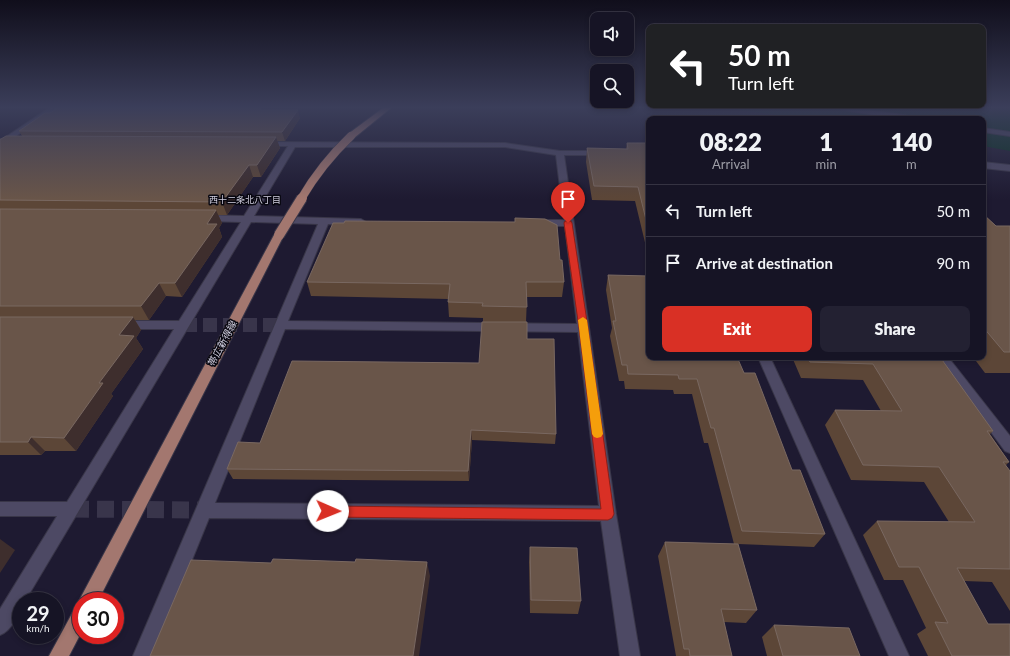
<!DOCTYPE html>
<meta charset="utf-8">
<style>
body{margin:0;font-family:Lato,"Noto Sans JP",sans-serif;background:#232132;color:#f1f3f6;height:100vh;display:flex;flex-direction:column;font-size:15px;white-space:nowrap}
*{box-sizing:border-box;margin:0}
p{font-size:13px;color:#9e9ea7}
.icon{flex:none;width:22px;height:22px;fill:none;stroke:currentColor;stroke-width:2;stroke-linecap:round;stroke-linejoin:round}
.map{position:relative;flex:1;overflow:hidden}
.panel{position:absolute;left:646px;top:116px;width:340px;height:244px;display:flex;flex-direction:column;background:#161425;border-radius:8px;box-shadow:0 2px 6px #0003,0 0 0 1px #353342}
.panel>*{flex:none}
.guide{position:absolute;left:646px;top:24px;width:340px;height:84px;border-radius:8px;box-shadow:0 2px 6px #0003,0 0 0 1px #353342;background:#202124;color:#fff;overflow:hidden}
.tools{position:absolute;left:590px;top:12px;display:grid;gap:8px}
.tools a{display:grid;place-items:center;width:44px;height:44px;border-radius:8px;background:#161425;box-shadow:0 2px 6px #0003,0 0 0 1px #353342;font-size:20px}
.speed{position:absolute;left:12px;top:592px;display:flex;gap:8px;font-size:20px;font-weight:700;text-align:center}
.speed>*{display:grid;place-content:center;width:52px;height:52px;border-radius:50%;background:#161425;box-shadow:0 2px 6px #0003,0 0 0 1px #353342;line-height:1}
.speed small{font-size:10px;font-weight:400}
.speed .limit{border:6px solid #d22;background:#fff;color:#111}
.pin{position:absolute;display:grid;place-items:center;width:34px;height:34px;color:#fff;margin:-41px -17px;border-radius:50% 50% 50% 0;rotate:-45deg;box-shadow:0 0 4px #0007}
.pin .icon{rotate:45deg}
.me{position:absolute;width:44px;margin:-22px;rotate:91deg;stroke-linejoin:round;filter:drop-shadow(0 0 3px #0008)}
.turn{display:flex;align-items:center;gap:14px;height:84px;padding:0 16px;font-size:18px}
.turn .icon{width:52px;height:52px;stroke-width:2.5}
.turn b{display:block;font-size:28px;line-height:34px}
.eta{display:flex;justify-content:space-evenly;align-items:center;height:68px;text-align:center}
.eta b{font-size:24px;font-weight:800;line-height:28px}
.primary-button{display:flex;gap:8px;margin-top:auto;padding:8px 16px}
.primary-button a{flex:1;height:46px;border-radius:8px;background:#d93025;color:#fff;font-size:16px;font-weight:800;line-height:46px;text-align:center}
.primary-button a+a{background:#232132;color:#f1f3f6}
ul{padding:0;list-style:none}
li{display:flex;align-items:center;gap:12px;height:52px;padding:0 16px;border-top:1px solid #353342}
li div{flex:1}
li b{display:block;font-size:15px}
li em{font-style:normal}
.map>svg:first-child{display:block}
.green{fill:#083122}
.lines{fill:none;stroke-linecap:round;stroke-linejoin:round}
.minor-tunnel-far1{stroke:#39354b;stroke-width:14;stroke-dasharray:14 6;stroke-linecap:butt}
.minor-tunnel{stroke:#39354b;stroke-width:17;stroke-dasharray:17 8;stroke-linecap:butt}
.minor-casing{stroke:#393648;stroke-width:2}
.major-casing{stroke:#393648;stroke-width:2}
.minor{fill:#4d4964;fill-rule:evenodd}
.major{fill:#a3776f;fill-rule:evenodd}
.major-bridge-far1-casing{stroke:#393648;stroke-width:9;stroke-linecap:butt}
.major-bridge-casing{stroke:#393648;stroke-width:12;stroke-linecap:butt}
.major-bridge-far1{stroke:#a3776f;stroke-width:8}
.major-bridge{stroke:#a3776f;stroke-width:10}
.wall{fill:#5c4637}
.shaded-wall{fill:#3e2e2d}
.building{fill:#695549;stroke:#796861}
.route{fill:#d93025;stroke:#8d1f18}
.slow{fill:#f59e0b}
.labels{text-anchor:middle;stroke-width:3;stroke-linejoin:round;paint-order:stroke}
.far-neighbourhood-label{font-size:9px;fill:#d2d0e0;stroke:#080710}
.street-label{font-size:10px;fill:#d2d0e0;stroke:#080710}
</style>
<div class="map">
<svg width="1010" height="656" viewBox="0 0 1010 656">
<rect width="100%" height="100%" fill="#1e1a31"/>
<!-- green -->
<polygon class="green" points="725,108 1010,108 1010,151 983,146 983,119 806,119"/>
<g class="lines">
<!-- minor-tunnel-far1 -->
<polyline class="minor-tunnel-far1" points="183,325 281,325"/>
<!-- minor-tunnel -->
<polyline class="minor-tunnel" points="72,509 204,510"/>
<!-- minor casing -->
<g class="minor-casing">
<g id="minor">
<polygon points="49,108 57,108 0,147 0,141"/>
<polygon points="840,108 855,108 916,117 920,119 902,119 844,110"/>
<polygon points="983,128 1010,132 1010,136 983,132"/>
<path d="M260 142 505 143 560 151H605V155H564L616 514 640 656H620L601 521 209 518 153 656H133L318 224 251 222 25 601H21C21 613 11 631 0 635V609L57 516H0V502H67L174 329H121L117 328 115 325 117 322 121 321H179L241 222 203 221 198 218 203 215 244 216 288 146H263L259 144ZM295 147H505L556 155 564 220H537L532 223 537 226H565L577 324 288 321 328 224 361 225 366 222 361 219 254 216ZM285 329 578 332 599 506 215 503Z"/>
<polygon points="983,162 1010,165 1010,171 983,168"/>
<polygon points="758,357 770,357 909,656 889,656"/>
<polygon points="935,357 948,357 1010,436 1010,453 1005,451"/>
</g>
</g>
<!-- major casing -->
<g class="major-casing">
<g id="major">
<polygon points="383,108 391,108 354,138 348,138 348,134"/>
<polygon points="279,232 284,235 98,601 81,601 81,633 69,656 49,656 75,608 81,605 79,601 82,595 274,235"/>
</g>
</g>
<!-- minor -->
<use href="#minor" class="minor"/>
<!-- major -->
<use href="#major" class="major"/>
<!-- major-bridge-far1 casing -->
<g class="major-bridge-far1-casing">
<path id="major-bridge-far1" d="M301 199C315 175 331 155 351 136"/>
</g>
<!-- major-bridge casing -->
<g class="major-bridge-casing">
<polyline id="major-bridge" points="279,235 302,198"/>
</g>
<!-- major-bridge-far1 -->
<use href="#major-bridge-far1" class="major-bridge-far1"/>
<!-- major-bridge -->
<use href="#major-bridge" class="major-bridge"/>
</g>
<!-- wall -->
<g class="wall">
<polygon points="263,110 300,118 285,141 277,141 280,148 261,177 253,177 227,215 218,215 222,223 219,228 222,237 182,297 166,296 149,320 135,320 141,330 136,338 143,349 111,394 113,396 76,451 45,451 41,455 0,455 0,139 22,136 19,131"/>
<polygon points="627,143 649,148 649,259 635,201 592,200 586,162 587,148 626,149"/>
<polygon points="983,214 996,226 1010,226 1010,374 1010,373 985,373 973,357 983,357"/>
<polygon points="344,223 560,260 564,282 562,297 527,297 526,322 483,322 483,318 449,317 448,302 448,299 311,296 307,282"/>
<polygon points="608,275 744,373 792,470 825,534 814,547 738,544 757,610 746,623 724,622 732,656 676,656 658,556 665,542 734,544 708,443 704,443 692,394 674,394 673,390 625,389 624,381 619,381 610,336 612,328 606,290"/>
<polygon points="527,339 556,434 555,444 472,440 469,481 233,479 227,469 479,363"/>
<polygon points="792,357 940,357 993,431 990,434 1009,462 1006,465 1010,471 1010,611 992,582 964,581 988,624 1010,656 928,656 917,634 926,628 903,580 884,580 863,535 877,521 949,522 924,482 851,480 825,425 835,410 881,411 863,380 801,378"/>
<polygon points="530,547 581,601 578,614 530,613 529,562"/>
<polygon points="774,625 860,656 767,656 762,637"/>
</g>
<!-- shaded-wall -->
<g class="shaded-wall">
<polygon points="298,110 300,118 285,141 282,132"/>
<polygon points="276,137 280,148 261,177 257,165"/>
<polygon points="249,165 253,177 227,215 222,202"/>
<polygon points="216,210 222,223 219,228 222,237 182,297 175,283 207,224"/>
<polygon points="159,283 166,296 149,320 141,306"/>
<polygon points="133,317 141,330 136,338 143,349 111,394 113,396 76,451 64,438 99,383 119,335"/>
<polygon points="471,430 472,440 469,481 468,471"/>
<polygon points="31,437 45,451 41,455 28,442"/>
<polygon points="0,539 15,550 0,573"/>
<polygon points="427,562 430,576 419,656 413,656"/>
</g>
<!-- building -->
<g class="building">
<polygon points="58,108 261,108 260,110 298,110 282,132 19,131 45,113 50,113"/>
<polygon points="6,136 276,137 257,165 249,165 222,202 0,200 0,139 1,139"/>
<polygon points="627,143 647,143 649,148 649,232 638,187 594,186 587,148 628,149"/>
<polygon points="0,209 216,210 207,224 217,224 175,283 159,283 141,306 0,306"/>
<polygon points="983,214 996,226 1010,226 1010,352 1004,352 983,327"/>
<polygon points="515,218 545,219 557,225 560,260 562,260 564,282 526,282 527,307 482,306 483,303 448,302 450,284 307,282 333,223 344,223 345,221 515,222"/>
<polygon points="608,275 649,276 649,357 737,357 744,373 755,373 792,470 800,470 825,534 742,531 714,428 711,428 697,379 679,379 678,375 628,374 627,365 622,365 613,321 616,321"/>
<polygon points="0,317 133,317 119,335 134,336 99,383 103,383 64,438 31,437 28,442 0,442"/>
<polygon points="482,322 527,322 527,339 554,339 556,434 471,430 468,471 227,469 238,442 260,443 292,361 479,363"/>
<polygon points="807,357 940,357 993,431 987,431 1009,462 1003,462 1010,471 1010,569 957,568 988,624 1010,624 1010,656 952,656 935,622 948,623 919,567 899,567 877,521 975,522 939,467 863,465 835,410 902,411 873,364 810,362"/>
<polygon points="665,542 738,544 757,610 721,609 732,656 690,656 689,649 684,649"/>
<polygon points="530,547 577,548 581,601 531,600"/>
<polygon points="273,559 355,562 356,559 427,562 413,656 150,656 191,560 271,563"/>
<polygon points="774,625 849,628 860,656 783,656"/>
</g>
<!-- sky -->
<linearGradient id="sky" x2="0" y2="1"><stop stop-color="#100e1b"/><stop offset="0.54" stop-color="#3b3e5a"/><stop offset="1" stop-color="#3b3e5a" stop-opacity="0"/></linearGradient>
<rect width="1010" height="199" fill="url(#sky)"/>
<!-- route -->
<polygon class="route" points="565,221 571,221 572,223 588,328 614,514 612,518 608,520 328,517 324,515 322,511 324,507 328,506 601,509 579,328 564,223"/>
<!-- slow -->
<polygon class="slow" points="583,317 587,320 603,434 601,437 597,438 594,437 592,434 578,320"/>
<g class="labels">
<!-- far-neighbourhood labels -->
<g class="far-neighbourhood-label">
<text x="245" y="203">西十二条北八丁目</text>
</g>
<!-- street labels -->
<g class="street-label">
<text transform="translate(222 343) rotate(-62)" y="4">帯広新得線</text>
</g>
</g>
</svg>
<div class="tools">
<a><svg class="icon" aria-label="sound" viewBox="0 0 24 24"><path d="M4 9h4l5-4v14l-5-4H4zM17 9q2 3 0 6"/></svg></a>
<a><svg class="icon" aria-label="search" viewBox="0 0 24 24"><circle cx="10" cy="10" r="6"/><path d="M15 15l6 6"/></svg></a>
</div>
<div class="speed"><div>29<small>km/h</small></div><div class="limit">30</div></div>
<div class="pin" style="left:568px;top:223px;background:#d93025"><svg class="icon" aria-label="arrive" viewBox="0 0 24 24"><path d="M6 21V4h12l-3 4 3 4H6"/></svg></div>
<svg class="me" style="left:328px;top:511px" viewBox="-20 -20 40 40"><circle r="19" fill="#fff"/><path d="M0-13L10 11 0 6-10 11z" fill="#d93025"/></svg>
<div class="guide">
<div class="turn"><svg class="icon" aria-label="left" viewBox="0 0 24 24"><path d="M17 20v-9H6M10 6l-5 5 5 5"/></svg><div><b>50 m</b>Turn left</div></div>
</div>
<section class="panel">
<div class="eta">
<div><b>08:22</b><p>Arrival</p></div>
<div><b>1</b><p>min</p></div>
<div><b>140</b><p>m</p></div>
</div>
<ul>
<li><svg class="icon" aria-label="left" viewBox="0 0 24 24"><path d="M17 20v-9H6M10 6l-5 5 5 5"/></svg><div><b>Turn left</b></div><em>50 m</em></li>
<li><svg class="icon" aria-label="arrive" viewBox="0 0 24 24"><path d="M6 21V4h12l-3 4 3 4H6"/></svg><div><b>Arrive at destination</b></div><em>90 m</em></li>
</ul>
<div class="primary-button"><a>Exit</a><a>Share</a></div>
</section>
</div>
